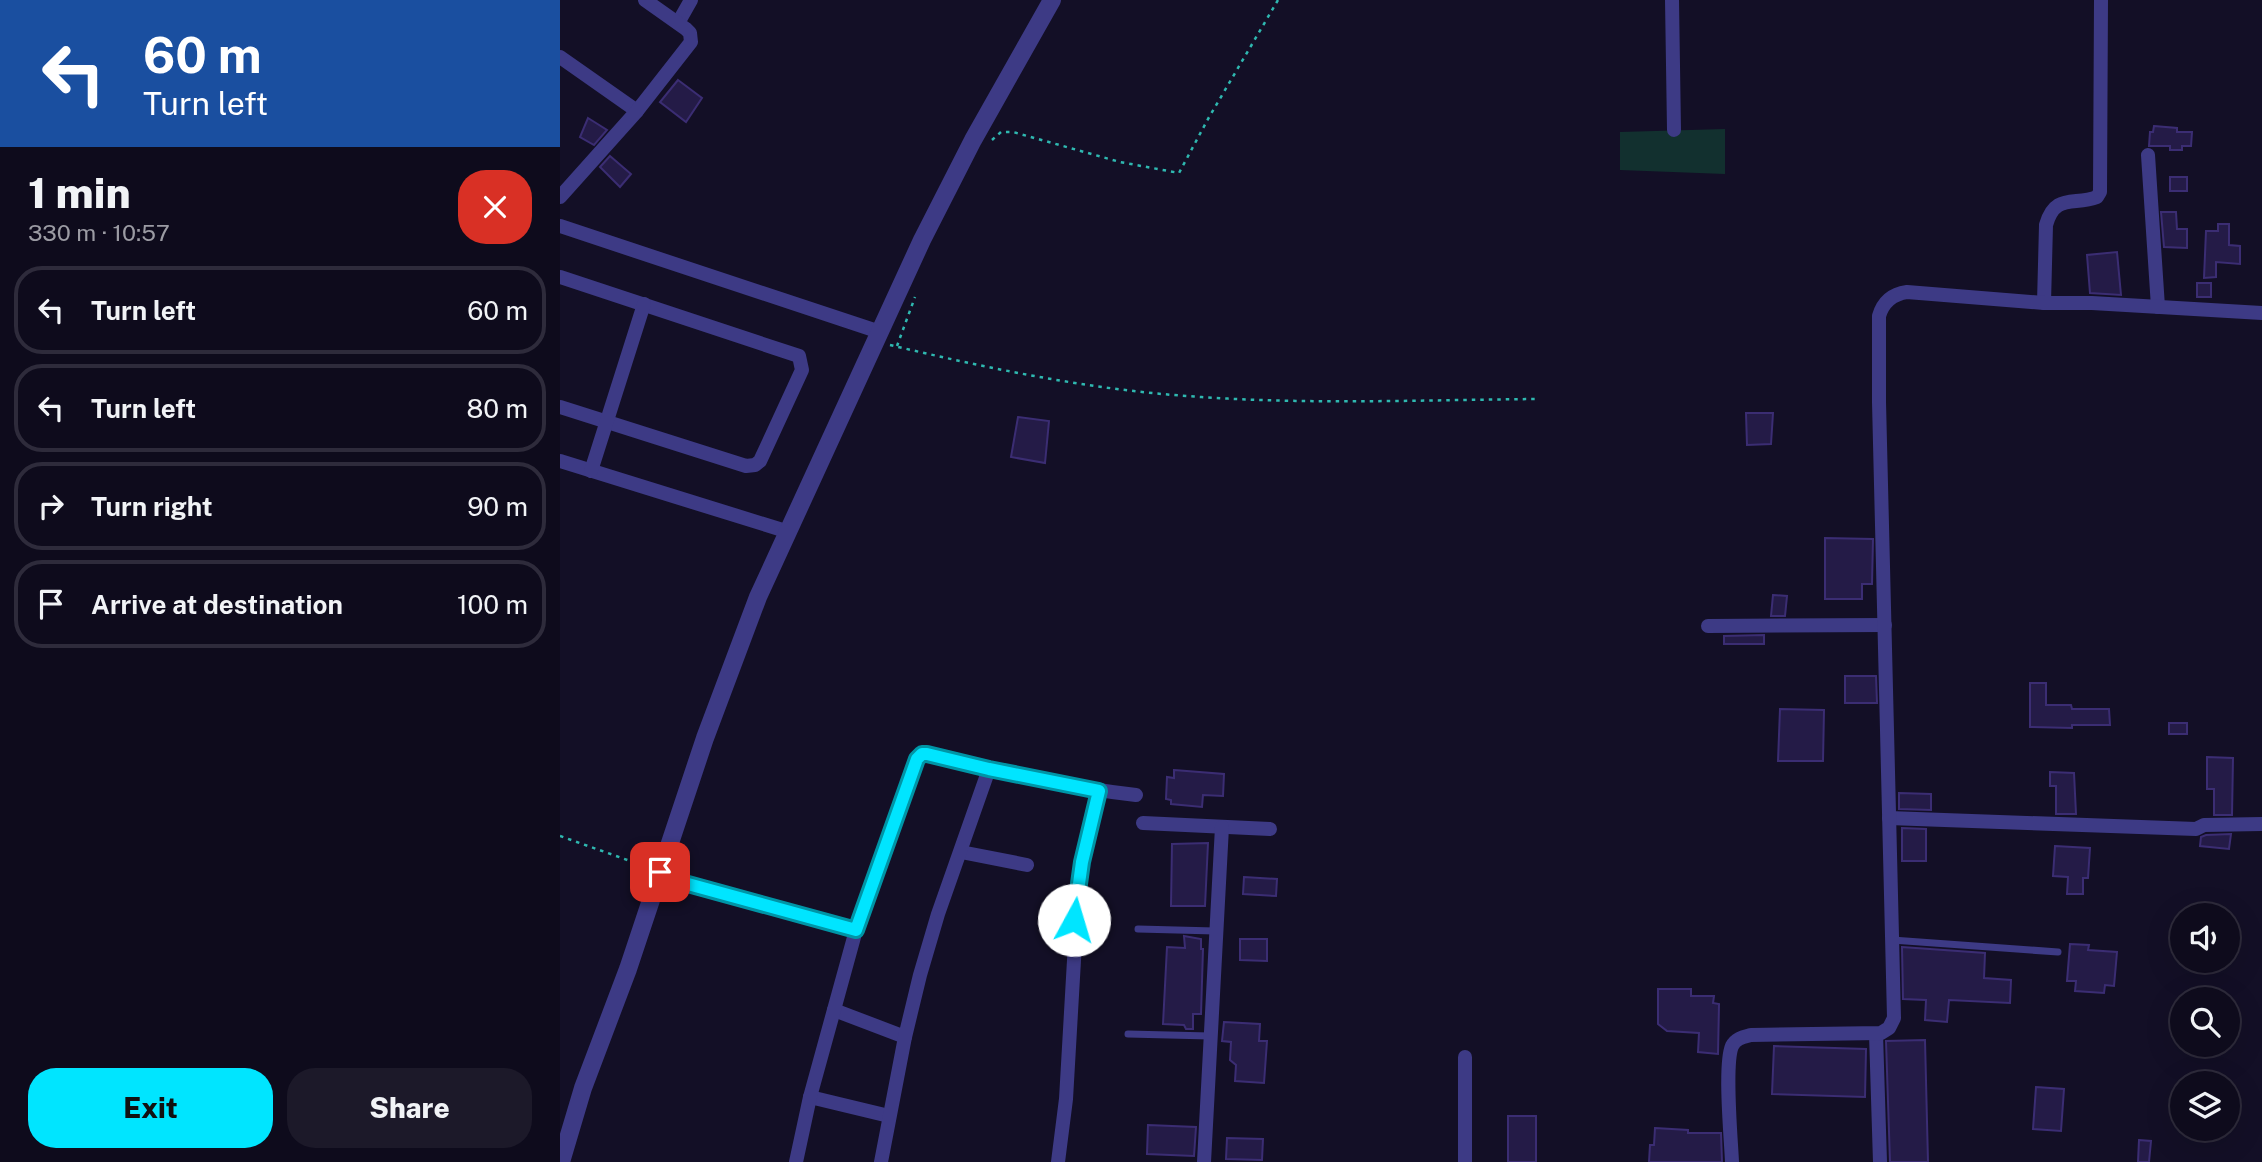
<!DOCTYPE html>
<meta charset="utf-8">
<style>
body{margin:0;font-family:"Public Sans",sans-serif;background:#1c1929;color:#f1f3f6;height:100vh;display:flex;flex-direction:column;font-size:26px;white-space:nowrap}
*{box-sizing:border-box;margin:0}
p{font-size:23px;color:#9b9ba3}
.icon{flex:none;width:38px;height:38px;fill:none;stroke:currentColor;stroke-width:2;stroke-linecap:round;stroke-linejoin:round}
.map{position:relative;flex:1;overflow:hidden}
.side{display:flex;flex-direction:column;background:#0e0b1c;width:560px}
.side>*{flex:none}
.guide{background:#1a4fa0;color:#fff;overflow:hidden}
.tools{position:absolute;left:1610px;top:903px;display:grid;gap:14px}
.tools a{display:grid;place-items:center;width:70px;height:70px;border-radius:50%;background:#0e0b1c;box-shadow:0 7px 28px #0002,0 0 0 2px #2e2b3b;font-size:35px}
.pin{position:absolute;display:grid;place-items:center;width:60px;height:60px;color:#fff;margin:-30px;border-radius:14px;box-shadow:0 4px 10px #0006}
.me{position:absolute;width:77px;margin:-38px;rotate:6deg;stroke-linejoin:round;filter:drop-shadow(0 0 5px #0008)}
.turn{display:flex;align-items:center;gap:24px;height:147px;padding:0 28px;font-size:32px}
.turn .icon{width:91px;height:91px;stroke-width:2.5}
.turn b{display:block;font-size:49px;line-height:60px}
.round{display:grid;place-items:center;flex:none;width:74px;height:74px;border-radius:28px;background:#1c1929}
.summary{display:flex;align-items:center;justify-content:space-between;height:119px;padding:0 28px}
h1{font-size:42px;font-weight:800;line-height:52px}
.button{display:flex;gap:14px;margin-top:auto;padding:14px 28px}
.button a{flex:1;height:80px;border-radius:28px;background:#00e5ff;color:#111;font-size:28px;font-weight:800;line-height:80px;text-align:center}
.button a+a{background:#1c1929;color:#f1f3f6}
ul{padding:0;list-style:none}
li{display:flex;align-items:center;gap:21px;height:88px;margin:0 14px 10px;padding:0 14px;border:4px solid #2e2b3b;border-radius:28px}
li div{flex:1}
li b{display:block;font-size:26px}
li em{font-style:normal}
main{display:flex;flex:1;min-height:0}
.map>svg:first-child{display:block}
.green{fill:#12302f}
.building{fill:#241b47;stroke:#3b2d73;stroke-width:2}
.lines{fill:none;stroke-linecap:round;stroke-linejoin:round}
.path{stroke:#2fb8b0;stroke-width:2.5;stroke-dasharray:3.5 5;stroke-linecap:butt}
.service{stroke:#3d3a85;stroke-width:7}
.minor{stroke:#3d3a85;stroke-width:14}
.tertiary{stroke:#3d3a85;stroke-width:18}
.route-casing{stroke:#0095a6;stroke-width:18}
.route{stroke:#00e5ff;stroke-width:12}
</style>
<main>
<section class="side">
<div class="guide">
<div class="turn"><svg class="icon" aria-label="left" viewBox="0 0 24 24"><path d="M17 20v-9H6M10 6l-5 5 5 5"/></svg><div><b>60 m</b>Turn left</div></div>
</div>
<div class="summary"><div><h1>1 min</h1><p>330 m · 10:57</p></div><a class="round" style="background:#d93025;color:#fff"><svg class="icon" aria-label="close" viewBox="0 0 24 24"><path d="M6 6l12 12M18 6L6 18"/></svg></a></div>
<ul>
<li><svg class="icon" aria-label="left" viewBox="0 0 24 24"><path d="M17 20v-9H6M10 6l-5 5 5 5"/></svg><div><b>Turn left</b></div><em>60 m</em></li>
<li><svg class="icon" aria-label="left" viewBox="0 0 24 24"><path d="M17 20v-9H6M10 6l-5 5 5 5"/></svg><div><b>Turn left</b></div><em>80 m</em></li>
<li><svg class="icon" aria-label="right" viewBox="0 0 24 24"><path d="M7 20v-9h11M14 6l5 5-5 5"/></svg><div><b>Turn right</b></div><em>90 m</em></li>
<li><svg class="icon" aria-label="arrive" viewBox="0 0 24 24"><path d="M6 21V4h12l-3 4 3 4H6"/></svg><div><b>Arrive at destination</b></div><em>100 m</em></li>
</ul>
<div class="button"><a>Exit</a><a>Share</a></div>
</section>
<div class="map">
<svg width="1702" height="1162" viewBox="0 0 1702 1162">
<rect width="100%" height="100%" fill="#130f26"/>
<!-- green -->
<polygon class="green" points="1165,129 1165,174 1060,170 1060,132"/>
<!-- building -->
<g class="building">
<polygon points="118,80 142,98 126,122 100,102"/>
<polygon points="28,118 47,130 34,145 20,137"/>
<polygon points="1594,126 1617,128 1617,132 1632,132 1631,146 1622,146 1622,150 1610,150 1610,146 1589,146 1590,132 1593,132"/>
<polygon points="50,156 71,174 60,187 40,167"/>
<rect x="1610" y="177" width="17" height="14"/>
<polygon points="1601,212 1616,212 1617,229 1627,229 1627,248 1604,247"/>
<polygon points="1658,224 1669,224 1669,245 1680,246 1680,264 1656,262 1656,277 1644,278 1646,231 1658,231"/>
<polygon points="1557,252 1561,295 1530,293 1527,255"/>
<rect x="1637" y="283" width="14" height="14"/>
<polygon points="1186,413 1213,413 1211,444 1187,445"/>
<polygon points="458,417 489,421 485,463 451,457"/>
<polygon points="1265,538 1313,539 1312,584 1302,584 1302,599 1265,599"/>
<polygon points="1213,595 1227,596 1225,616 1211,616"/>
<polygon points="1204,635 1204,644 1164,644 1164,636"/>
<polygon points="1285,676 1316,676 1317,703 1285,703"/>
<polygon points="1470,683 1486,683 1486,705 1511,705 1512,709 1549,709 1550,725 1512,725 1512,728 1470,727"/>
<polygon points="1220,709 1264,710 1263,761 1218,761"/>
<rect x="1609" y="723" width="18" height="11"/>
<polygon points="1647,757 1673,758 1672,815 1654,815 1654,789 1647,789"/>
<polygon points="614,770 664,774 663,796 643,795 642,807 611,804 611,800 606,799 607,777 614,778"/>
<polygon points="1490,772 1514,773 1516,814 1496,814 1496,786 1490,786"/>
<polygon points="1339,793 1371,794 1371,810 1339,809"/>
<polygon points="1342,828 1366,829 1366,861 1342,861"/>
<polygon points="1671,834 1669,849 1640,846 1641,837 1646,835"/>
<polygon points="648,843 645,906 611,906 612,844"/>
<polygon points="1495,846 1530,848 1528,878 1523,878 1523,894 1507,894 1508,877 1493,876"/>
<polygon points="684,877 717,879 716,896 683,894"/>
<polygon points="624,936 641,939 641,949 643,949 641,1014 633,1014 633,1029 626,1029 624,1025 603,1024 607,947 625,948"/>
<polygon points="680,939 707,939 707,961 680,960"/>
<polygon points="1510,944 1529,945 1528,950 1557,952 1554,986 1545,985 1544,993 1515,991 1516,981 1507,981"/>
<polygon points="1342,947 1425,953 1424,978 1451,980 1450,1003 1389,1000 1387,1022 1365,1020 1366,1000 1343,999"/>
<polygon points="1098,989 1131,989 1131,996 1154,996 1153,1003 1159,1004 1158,1054 1138,1052 1139,1033 1107,1031 1098,1024"/>
<polygon points="664,1022 700,1024 699,1041 707,1041 704,1083 675,1081 676,1065 670,1060 671,1042 662,1041"/>
<polygon points="1365,1040 1368,1162 1330,1162 1326,1041"/>
<polygon points="1214,1046 1306,1049 1305,1097 1212,1094"/>
<polygon points="1476,1087 1504,1089 1501,1131 1473,1129"/>
<rect x="948" y="1116" width="28" height="46"/>
<polygon points="588,1125 636,1127 634,1156 587,1154"/>
<polygon points="1095,1128 1128,1130 1128,1133 1161,1133 1162,1162 1089,1162 1090,1145 1094,1145"/>
<polygon points="667,1138 703,1139 702,1160 666,1159"/>
<polygon points="1579,1140 1591,1141 1589,1162 1578,1162"/>
</g>
<g class="lines">
<!-- path -->
<g class="path">
<polyline points="432,140 441,132 453,132 560,162 619,173 648,119 718,0"/>
<path d="M330 345C427 368 526 389 627 396 743 405 860 400 976 399"/>
<polyline points="337,346 355,297"/>
<polyline points="0,836 87,867"/>
</g>
<!-- service -->
<g class="service">
<polyline points="578,929 655,931"/>
<polyline points="1332,940 1498,952"/>
<polyline points="568,1034 650,1036"/>
</g>
<!-- minor -->
<g class="minor">
<polyline points="1112,0 1114,130"/>
<polyline points="118,23 131,0"/>
<polyline points="0,57 77,111"/>
<polyline points="1588,155 1598,307"/>
<polyline points="0,197 77,111 131,42 130,33 126,29 85,0"/>
<polyline points="0,226 320,332"/>
<polyline points="0,277 239,356 242,370 200,461 195,465 186,466 0,407"/>
<path d="M1484 303 1486 225C1495 193 1514 206 1537 197L1540 192 1541 0"/>
<polyline points="0,461 229,532"/>
<polyline points="31,471 84,304"/>
<polyline points="1148,626 1325,625"/>
<polyline points="1329,818 1636,829 1644,825 1702,824"/>
<polyline points="583,823 710,829"/>
<polyline points="401,852 467,865"/>
<polyline points="100,872 117,881 296,930"/>
<polyline points="274,1010 345,1037"/>
<polyline points="1316,1034 1320,1162"/>
<polyline points="250,1097 329,1116"/>
<path d="M236 1162 250 1097 296 930 357 759 361 754H367C436 771 505 787 576 795"/>
<polyline points="321,1162 345,1037 360,975 378,914 429,769"/>
<polyline points="498,1162 506,1099 518,891 522,862 539,791"/>
<polyline points="644,1162 662,827"/>
<polyline points="905,1162 905,1057"/>
<path d="M1172 1162C1171 1138 1164 1065 1172 1046 1176 1038 1184 1037 1191 1035L1321 1033 1329 1028 1334 1018 1319 402V316C1323 302 1333 294 1347 292L1484 303H1532L1702 313"/>
</g>
<!-- tertiary -->
<polyline class="tertiary" points="1,1162 23,1088 68,969 145,738 198,597 362,240 413,140 492,0"/>
</g>
<g class="lines">
<!-- route casing -->
<g class="route-casing">
<polyline id="route" points="100,872 117,881 296,930 357,759 362,754 367,754 429,769 539,791 522,862 514,920"/>
</g>
<!-- route -->
<use href="#route" class="route"/>
</g>
</svg>
<div class="tools">
<a><svg class="icon" aria-label="sound" viewBox="0 0 24 24"><path d="M4 9h4l5-4v14l-5-4H4zM17 9q2 3 0 6"/></svg></a>
<a><svg class="icon" aria-label="search" viewBox="0 0 24 24"><circle cx="10" cy="10" r="6"/><path d="M15 15l6 6"/></svg></a>
<a><svg class="icon" aria-label="layers" viewBox="0 0 24 24"><path d="M12 4l9 5-9 5-9-5zM3 14l9 5 9-5"/></svg></a>
</div>
<div class="pin" style="left:100px;top:872px;background:#d93025"><svg class="icon" aria-label="arrive" viewBox="0 0 24 24"><path d="M6 21V4h12l-3 4 3 4H6"/></svg></div>
<svg class="me" style="left:514px;top:920px" viewBox="-20 -20 40 40"><circle r="19" fill="#fff"/><path d="M0-13L10 11 0 6-10 11z" fill="#00e5ff"/></svg>
</div>
</main>
